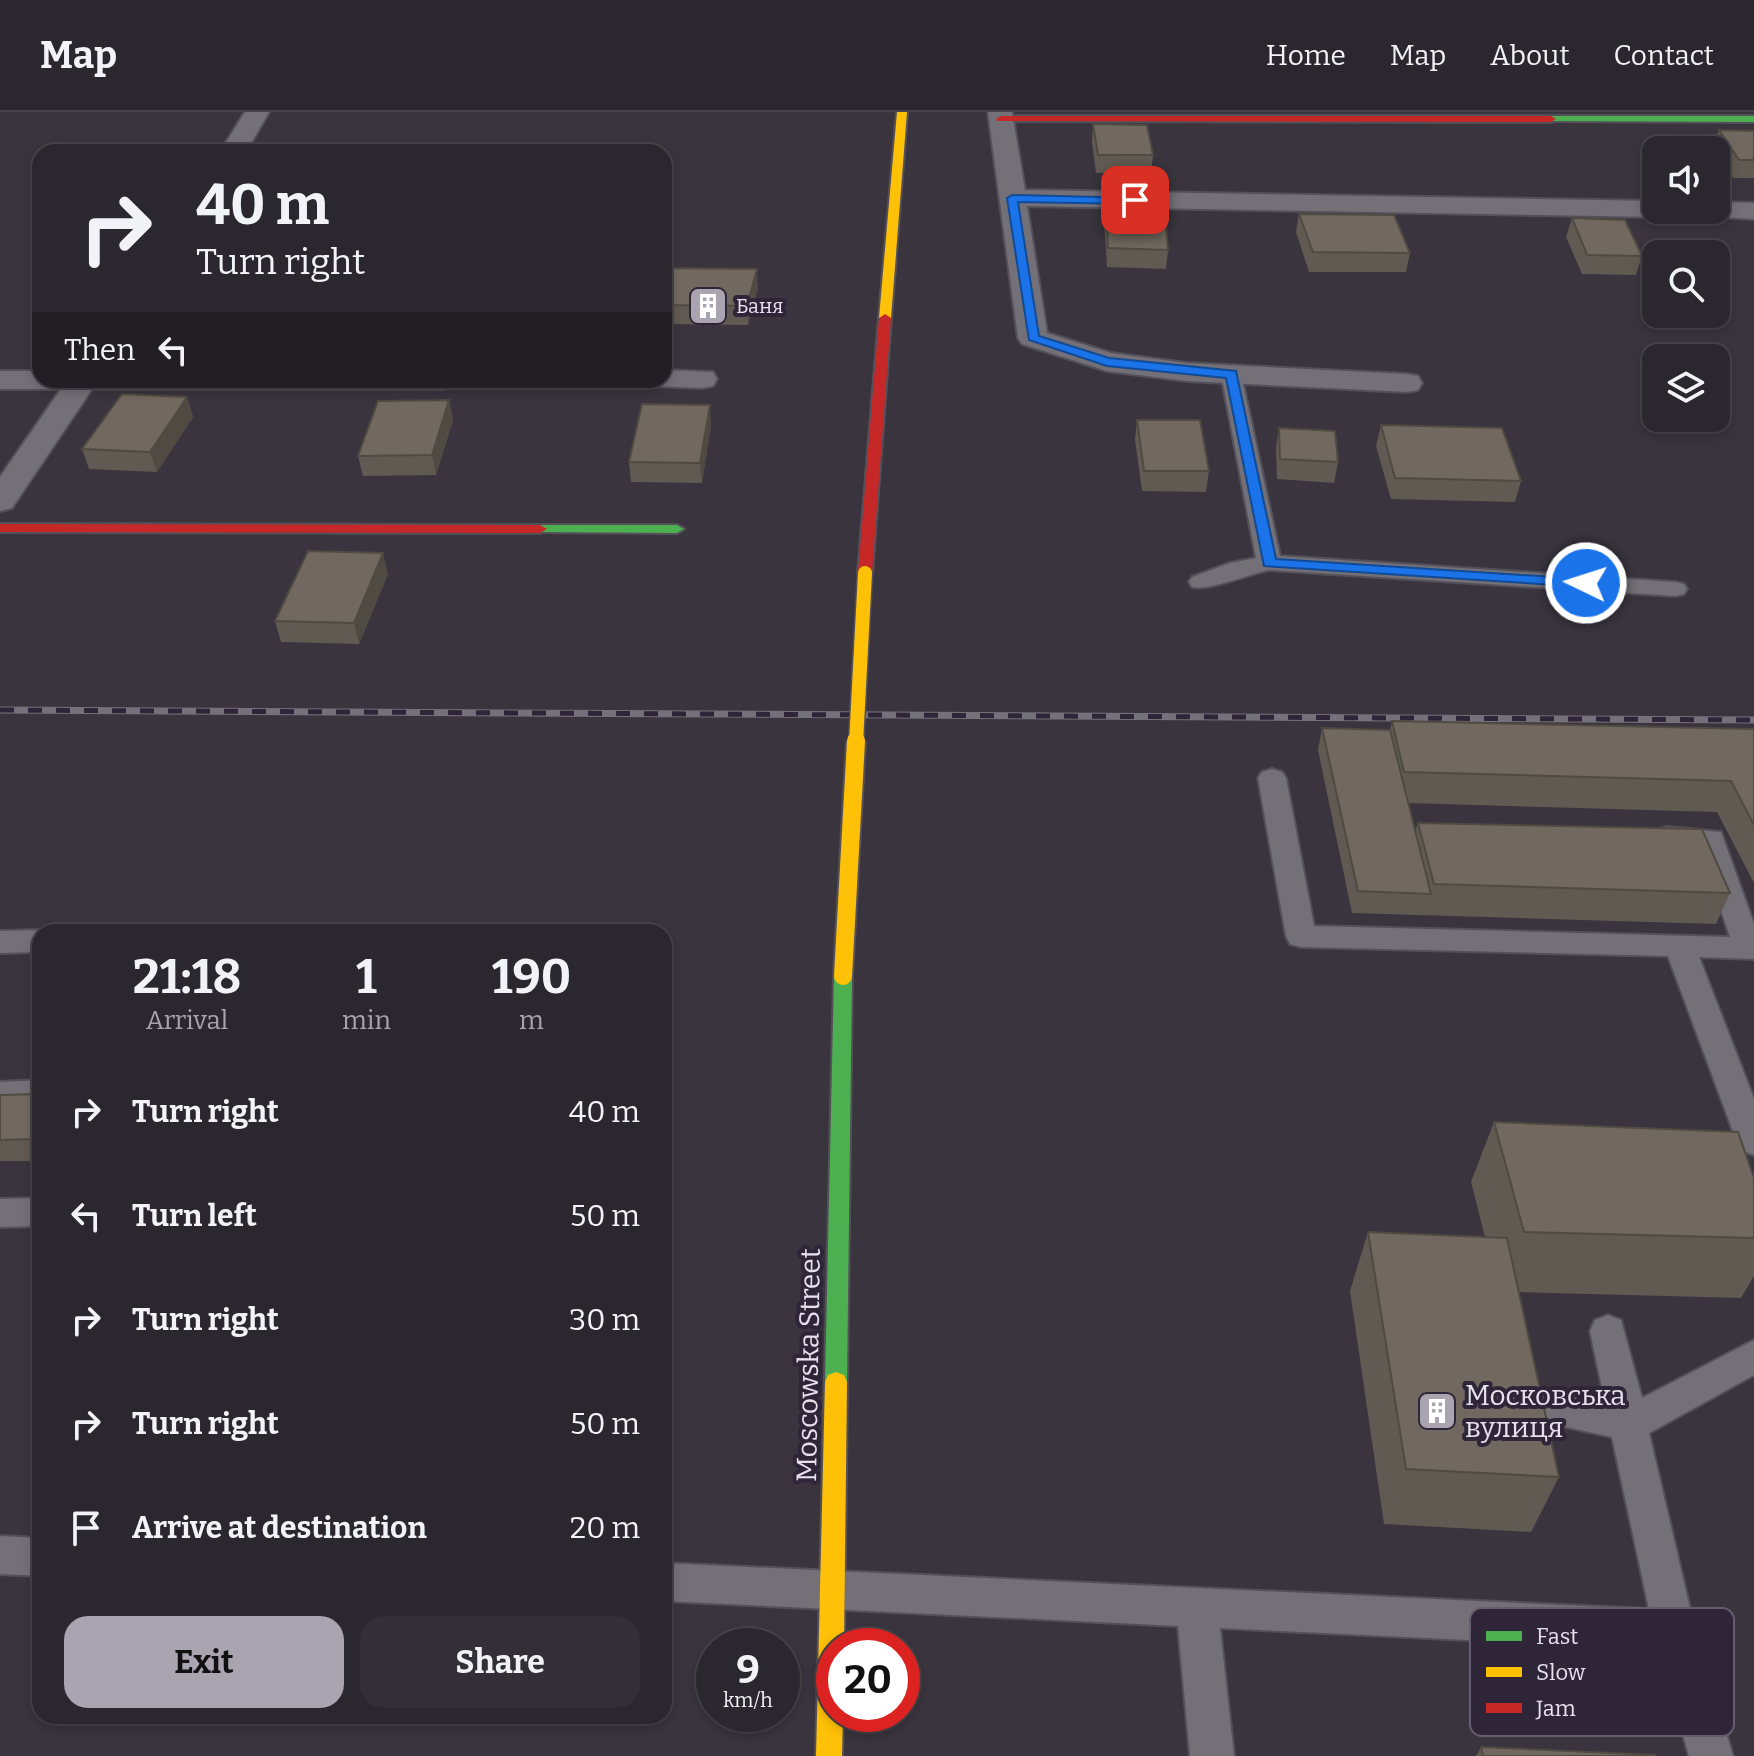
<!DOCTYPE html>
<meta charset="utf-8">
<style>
body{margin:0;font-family:Bitter,serif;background:#332f36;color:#f1f3f6;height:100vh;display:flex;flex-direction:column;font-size:30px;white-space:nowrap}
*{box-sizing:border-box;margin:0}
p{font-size:26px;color:#a6a5aa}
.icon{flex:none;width:44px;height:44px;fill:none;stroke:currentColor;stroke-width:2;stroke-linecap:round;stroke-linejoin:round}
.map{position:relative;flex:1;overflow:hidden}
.drawer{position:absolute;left:32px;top:812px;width:640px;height:800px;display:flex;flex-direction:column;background:#2b272e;border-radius:24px;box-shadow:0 4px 12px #0003,0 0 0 2px #47444a}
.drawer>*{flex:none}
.banner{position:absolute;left:32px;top:32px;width:640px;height:244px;border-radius:24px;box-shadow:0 4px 12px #0003,0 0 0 2px #47444a;background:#2b272e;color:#f1f3f6;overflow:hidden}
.controls{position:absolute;left:1642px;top:24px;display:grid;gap:16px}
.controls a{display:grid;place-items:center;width:88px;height:88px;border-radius:16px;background:#2b272e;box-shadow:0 4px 12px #0003,0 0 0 2px #47444a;font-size:40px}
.speed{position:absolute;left:696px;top:1516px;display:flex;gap:16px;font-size:40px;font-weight:700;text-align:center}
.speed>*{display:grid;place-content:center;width:104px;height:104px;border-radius:50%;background:#2b272e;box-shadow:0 4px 12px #0003,0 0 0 2px #47444a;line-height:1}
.speed small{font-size:20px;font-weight:400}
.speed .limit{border:12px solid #d22;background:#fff;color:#111}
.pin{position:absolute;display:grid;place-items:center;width:68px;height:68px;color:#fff;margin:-34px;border-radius:16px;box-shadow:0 4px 12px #0006}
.me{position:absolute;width:88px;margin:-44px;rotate:274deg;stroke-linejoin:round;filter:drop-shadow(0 0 6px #0008)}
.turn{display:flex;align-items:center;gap:28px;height:168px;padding:0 32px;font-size:36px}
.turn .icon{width:104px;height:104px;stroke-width:2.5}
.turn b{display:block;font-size:56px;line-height:68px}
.then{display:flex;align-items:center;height:76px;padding:0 32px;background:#0003;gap:16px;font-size:30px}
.eta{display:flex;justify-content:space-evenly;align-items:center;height:136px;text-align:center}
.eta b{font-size:48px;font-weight:700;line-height:56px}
.primary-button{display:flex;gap:16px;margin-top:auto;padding:16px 32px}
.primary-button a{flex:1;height:92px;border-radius:24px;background:#a9a4b0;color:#111;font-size:32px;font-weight:700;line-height:92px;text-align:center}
.primary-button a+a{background:#332f36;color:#f1f3f6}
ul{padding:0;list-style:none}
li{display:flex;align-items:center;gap:24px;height:104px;padding:0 32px}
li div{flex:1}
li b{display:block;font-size:30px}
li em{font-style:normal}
header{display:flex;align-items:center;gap:48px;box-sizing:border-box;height:112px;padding:0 40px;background:#2b272e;border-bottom:2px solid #47444a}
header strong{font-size:38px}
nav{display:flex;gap:44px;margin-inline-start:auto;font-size:28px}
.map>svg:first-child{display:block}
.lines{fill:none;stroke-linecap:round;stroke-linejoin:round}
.lane-casing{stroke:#545059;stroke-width:4}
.street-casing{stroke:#545059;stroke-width:4}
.fast-casing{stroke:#545059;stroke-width:4}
.slow-casing{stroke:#545059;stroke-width:4}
.jam-casing{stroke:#545059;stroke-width:4}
.lane{fill:#737077;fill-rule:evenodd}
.street{fill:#737077;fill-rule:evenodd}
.fast{fill:#4caf50;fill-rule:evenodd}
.slow{fill:#ffc107;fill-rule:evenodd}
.jam{fill:#c62828;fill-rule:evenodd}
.rail-casing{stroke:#75717a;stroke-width:7}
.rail{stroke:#2e2638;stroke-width:5;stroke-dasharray:14;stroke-linecap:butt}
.slow-bridge-far1-casing{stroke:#545059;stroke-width:17;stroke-linecap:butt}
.slow-bridge-casing{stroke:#545059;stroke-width:22;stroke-linecap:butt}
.slow-bridge-far1{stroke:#ffc107;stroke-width:14}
.slow-bridge{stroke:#ffc107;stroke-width:18}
.wall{fill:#615a52}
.shaded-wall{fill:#4f4a42}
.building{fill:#71695f;stroke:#4f4a42;stroke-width:2}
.route{fill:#1a73e8;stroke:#114b97;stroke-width:2}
.labels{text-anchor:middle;stroke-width:8;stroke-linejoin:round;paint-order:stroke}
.far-poi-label{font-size:20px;fill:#e6e1ed;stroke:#2e2638;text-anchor:start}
.near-street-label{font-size:28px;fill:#e6e1ed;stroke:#2e2638}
.near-poi-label{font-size:28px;fill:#e6e1ed;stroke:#2e2638;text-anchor:start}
.key{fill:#2e2638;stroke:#655e6e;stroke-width:2}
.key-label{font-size:22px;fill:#e6e1ed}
</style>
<header>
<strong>Map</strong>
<nav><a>Home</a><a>Map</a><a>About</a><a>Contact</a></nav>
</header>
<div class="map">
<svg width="1754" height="1644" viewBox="0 0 1754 1644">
<rect width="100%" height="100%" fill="#39343e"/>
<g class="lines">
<!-- lane casing -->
<g class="lane-casing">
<g id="lane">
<path d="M1231 256 1241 262 1280 444 1675 470 1684 472 1687 477 1684 482 1675 484 1269 458C1249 462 1209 479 1192 475L1189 470 1192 465 1230 451 1256 446 1221 262Z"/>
<polygon points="1272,657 1282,660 1286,666 1314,814 1730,825 1700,736 1657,732 1653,725 1657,718 1667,715 1721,720 1754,812 1754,847 1699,845 1754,987 1754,1043 1742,1039 1737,1030 1668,844 1301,835 1290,832 1286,824 1258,666 1262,660"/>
<polygon points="40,818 46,820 40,820 40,840 0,841 0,819"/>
<polygon points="40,968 40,992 0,996 0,970"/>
<polygon points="40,1086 40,1114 0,1115 0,1087"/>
<polygon points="1608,1203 1621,1208 1642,1286 1754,1228 1754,1263 1649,1321 1695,1518 1733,1644 1689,1644 1659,1537 1220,1516 1234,1644 1190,1644 1178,1514 664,1489 664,1451 1649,1497 1612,1325 1530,1307 1524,1295 1530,1283 1543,1278 1605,1290 1590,1219 1595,1208"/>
<polygon points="0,1424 40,1426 40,1464 0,1462"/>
</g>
</g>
<!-- street casing -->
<g class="street-casing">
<g id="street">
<polygon points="245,0 269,0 246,40 220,40"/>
<polygon points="988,0 1012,0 1025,78 1656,89 1656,98 1669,98 1665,103 1656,105 1027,94 1047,221 1111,241 1187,251 1407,262 1418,264 1422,271 1418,278 1407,280 1187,269 1107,259 1022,232 1018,226"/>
<polygon points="1716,90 1754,91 1754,107 1701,104 1697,98 1716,98"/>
<polygon points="664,258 713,260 717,267 713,274 702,276 653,274 649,268 664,268"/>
<polygon points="0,259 40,259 40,268 457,268 453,275 442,277 92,277 12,396 0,399 0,365 61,277 0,277"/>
</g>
</g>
<!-- fast casing -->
<g class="fast-casing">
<g id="fast">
<polygon points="1551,4 1754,4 1754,10 1547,9 1547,5"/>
<polygon points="540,413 677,413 684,417 677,421 535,420 535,414"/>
<polygon points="843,857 852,864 847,1270 844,1277 836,1280 828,1277 825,1270 834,864"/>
</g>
</g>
<!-- slow casing -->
<g class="slow-casing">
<g id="slow">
<polygon points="897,0 907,0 891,206 885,210 879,206"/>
<polygon points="836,1260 844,1263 847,1270 844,1534 834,1534 834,1602 843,1602 842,1644 816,1644 825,1270 828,1263"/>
</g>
</g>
<!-- jam casing -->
<g class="jam-casing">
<g id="jam">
<polygon points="1001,4 1551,4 1556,7 1551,10 997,9 996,7"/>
<polygon points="885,202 891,206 872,461 865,465 858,461 879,206"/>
<polygon points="0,412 540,413 547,417 540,421 0,420"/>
</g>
</g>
<!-- lane -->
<use href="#lane" class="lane"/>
<!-- street -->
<use href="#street" class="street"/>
<!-- fast -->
<use href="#fast" class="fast"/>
<!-- slow -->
<use href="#slow" class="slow"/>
<!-- jam -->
<use href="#jam" class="jam"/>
<!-- rail casing -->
<g class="rail-casing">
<polyline id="rail" points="0,598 1754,608"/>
</g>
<!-- rail -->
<use href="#rail" class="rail"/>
<!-- slow-bridge-far1 casing -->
<g class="slow-bridge-far1-casing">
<polyline id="slow-bridge-far1" points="856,631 865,461"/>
</g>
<!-- slow-bridge casing -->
<g class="slow-bridge-casing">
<polyline id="slow-bridge" points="843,864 856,629"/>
</g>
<!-- slow-bridge-far1 -->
<use href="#slow-bridge-far1" class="slow-bridge-far1"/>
<!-- slow-bridge -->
<use href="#slow-bridge" class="slow-bridge"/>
</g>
<!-- wall -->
<g class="wall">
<polygon points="1093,12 1153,43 1151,61 1096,61 1092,30"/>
<polygon points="1719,18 1754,19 1754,66 1733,66 1716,40 1716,38 1714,36"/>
<polygon points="1106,90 1168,138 1166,157 1107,155 1104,108"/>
<polygon points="1299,102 1410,141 1406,160 1309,160 1296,120"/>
<polygon points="1572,106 1642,144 1636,163 1582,162 1566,125"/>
<polygon points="664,156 758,176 748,213 664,212"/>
<polygon points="187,285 193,305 157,360 89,357 82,337"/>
<polygon points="449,288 453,308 436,363 363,364 358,344"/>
<polygon points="1137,308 1209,359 1206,380 1142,379 1135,328"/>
<polygon points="711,313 702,371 631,370 629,350"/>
<polygon points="1381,313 1521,369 1515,390 1391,387 1376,334"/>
<polygon points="1279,316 1338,350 1334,371 1277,367 1276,336"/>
<polygon points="388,462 359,532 281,530 275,509"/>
<polygon points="1392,609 1754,617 1754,771 1717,700 1408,691 1415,720 1418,711 1730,781 1716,812 1352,801 1318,638 1322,616 1390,618"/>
<polygon points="40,982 40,1049 0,1049 0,983"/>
<polygon points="1494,1010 1754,1066 1754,1164 1741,1186 1518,1180 1559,1365 1531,1420 1384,1412 1350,1179 1368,1120 1485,1125 1471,1070"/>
<polygon points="1481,1635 1483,1644 1476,1644"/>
</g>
<!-- shaded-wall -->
<g class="shaded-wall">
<polygon points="757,157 758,176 748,213 747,194"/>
<polygon points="187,285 193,305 157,360 150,340"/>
<polygon points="449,288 453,308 436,363 432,343"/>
<polygon points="710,293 711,313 702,371 700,351"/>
<polygon points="383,441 388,462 359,532 354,511"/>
</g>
<!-- building -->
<g class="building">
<polygon points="1093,12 1147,13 1153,43 1098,43"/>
<polygon points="1719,18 1754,19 1754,48 1739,48"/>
<polygon points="1106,90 1164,91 1168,138 1108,136"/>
<polygon points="1299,102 1394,103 1410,141 1313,140"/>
<polygon points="1572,106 1625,108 1642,144 1587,143"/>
<polygon points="664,156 757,157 747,194 664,193"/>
<polygon points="122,282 187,285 150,340 82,337"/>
<polygon points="449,288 432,343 358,344 378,289"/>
<polygon points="642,292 710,293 700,351 629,350"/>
<polygon points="1137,308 1200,308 1209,359 1144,359"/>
<polygon points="1381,313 1502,316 1521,369 1395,366"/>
<polygon points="1279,316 1335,319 1338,350 1280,347"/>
<polygon points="308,439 383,441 354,511 275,509"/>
<polygon points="1392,609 1754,617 1754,713 1731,669 1404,660"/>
<polygon points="1322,616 1390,618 1431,782 1358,779"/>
<polygon points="1418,711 1702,717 1730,781 1434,772"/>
<polygon points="40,982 40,1027 0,1028 0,983"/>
<polygon points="1494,1010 1738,1020 1754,1066 1754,1126 1524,1120"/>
<polygon points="1368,1120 1507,1126 1559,1365 1406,1357"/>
<polygon points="1481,1635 1655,1643 1655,1644 1483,1644"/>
</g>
<!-- route -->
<polygon class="route" points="1012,83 1138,86 1138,91 1135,92 1018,90 1039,224 1109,246 1236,259 1276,447 1586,467 1593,471 1586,475 1264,454 1226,266 1107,254 1029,228 1007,86"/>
<!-- icons -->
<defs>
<g id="building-square" transform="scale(2)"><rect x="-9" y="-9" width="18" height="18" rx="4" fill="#a9a4b0" stroke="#2e2638"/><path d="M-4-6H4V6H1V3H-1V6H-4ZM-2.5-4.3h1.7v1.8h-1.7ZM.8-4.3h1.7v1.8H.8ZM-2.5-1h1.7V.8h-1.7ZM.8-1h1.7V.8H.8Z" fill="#fff"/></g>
</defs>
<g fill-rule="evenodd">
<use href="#building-square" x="708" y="194"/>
<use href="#building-square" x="1437" y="1299"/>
</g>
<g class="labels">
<!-- far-poi labels -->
<g class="far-poi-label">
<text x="736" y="201">Баня</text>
</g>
<!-- near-street labels -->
<g class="near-street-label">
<text transform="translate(808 1253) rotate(-89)" y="10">Moscowska Street</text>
</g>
<!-- near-poi labels -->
<g class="near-poi-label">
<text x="1465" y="1293">Московська<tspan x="1465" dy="32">вулиця</tspan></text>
</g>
</g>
<!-- legend -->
<rect x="1470" y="1496" width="264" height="128" rx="12" class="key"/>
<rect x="1486" y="1519" width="36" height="10" fill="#4caf50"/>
<rect x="1486" y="1555" width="36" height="10" fill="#ffc107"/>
<rect x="1486" y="1591" width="36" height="10" fill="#c62828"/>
<g class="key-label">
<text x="1536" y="1532">Fast</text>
<text x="1536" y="1568">Slow</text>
<text x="1536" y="1604">Jam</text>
</g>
</svg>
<div class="controls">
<a><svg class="icon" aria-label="sound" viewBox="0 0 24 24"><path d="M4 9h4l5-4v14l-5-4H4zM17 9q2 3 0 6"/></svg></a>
<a><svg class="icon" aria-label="search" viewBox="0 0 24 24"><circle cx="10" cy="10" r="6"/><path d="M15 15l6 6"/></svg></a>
<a><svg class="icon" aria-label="layers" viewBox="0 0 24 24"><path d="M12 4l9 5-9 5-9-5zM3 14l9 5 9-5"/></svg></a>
</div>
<div class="speed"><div>9<small>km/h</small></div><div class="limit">20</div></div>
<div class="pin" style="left:1135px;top:88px;background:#d93025"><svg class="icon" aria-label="arrive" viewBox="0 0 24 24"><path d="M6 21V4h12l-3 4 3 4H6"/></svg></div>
<svg class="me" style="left:1586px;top:471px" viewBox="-20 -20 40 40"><circle r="17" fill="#1a73e8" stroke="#fff" stroke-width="3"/><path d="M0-11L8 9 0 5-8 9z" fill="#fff"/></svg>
<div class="banner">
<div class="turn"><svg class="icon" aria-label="right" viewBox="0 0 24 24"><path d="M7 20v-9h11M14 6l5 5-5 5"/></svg><div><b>40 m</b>Turn right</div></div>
<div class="then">Then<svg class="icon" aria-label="left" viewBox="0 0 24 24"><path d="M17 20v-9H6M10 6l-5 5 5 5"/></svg></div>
</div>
<section class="drawer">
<div class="eta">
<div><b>21:18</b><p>Arrival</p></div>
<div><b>1</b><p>min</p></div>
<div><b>190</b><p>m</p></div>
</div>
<ul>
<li><svg class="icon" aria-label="right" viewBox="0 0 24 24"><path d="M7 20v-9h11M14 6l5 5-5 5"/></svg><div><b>Turn right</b></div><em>40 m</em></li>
<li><svg class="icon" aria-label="left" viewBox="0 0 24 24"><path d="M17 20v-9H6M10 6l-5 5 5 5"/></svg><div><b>Turn left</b></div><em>50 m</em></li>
<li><svg class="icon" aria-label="right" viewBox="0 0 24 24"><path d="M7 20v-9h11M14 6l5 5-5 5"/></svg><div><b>Turn right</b></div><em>30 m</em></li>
<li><svg class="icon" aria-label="right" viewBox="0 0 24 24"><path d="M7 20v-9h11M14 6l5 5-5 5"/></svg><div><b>Turn right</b></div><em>50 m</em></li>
<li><svg class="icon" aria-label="arrive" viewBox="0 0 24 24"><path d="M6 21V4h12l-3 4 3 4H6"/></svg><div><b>Arrive at destination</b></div><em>20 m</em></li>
</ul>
<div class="primary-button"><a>Exit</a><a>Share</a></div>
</section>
</div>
